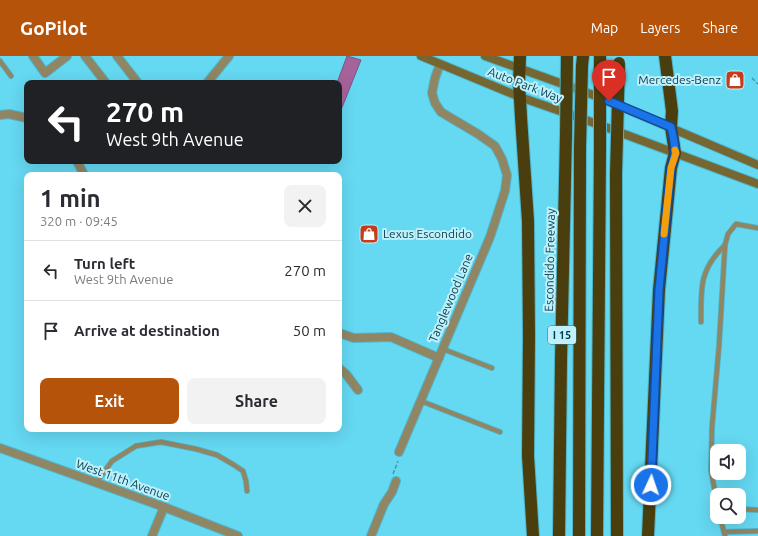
<!DOCTYPE html>
<meta charset="utf-8">
<style>
body{margin:0;font-family:Ubuntu,sans-serif;background:#f2f2f3;color:#2b2b33;height:100vh;display:flex;flex-direction:column;font-size:15px;white-space:nowrap}
*{box-sizing:border-box;margin:0}
p{font-size:13px;color:#7c7c81}
.icon{flex:none;width:22px;height:22px;fill:none;stroke:currentColor;stroke-width:2;stroke-linecap:round;stroke-linejoin:round}
.map{position:relative;flex:1;overflow:hidden}
.drawer{position:absolute;left:24px;top:116px;width:318px;height:260px;display:flex;flex-direction:column;background:#fff;border-radius:8px;box-shadow:0 4px 16px #0002}
.drawer>*{flex:none}
.top-card{position:absolute;left:24px;top:24px;width:318px;height:84px;border-radius:8px;box-shadow:0 4px 16px #0002;background:#202124;color:#fff;overflow:hidden}
.controls{position:absolute;left:710px;top:388px;display:grid;gap:8px}
.controls a{display:grid;place-items:center;width:36px;height:36px;border-radius:8px;background:#fff;box-shadow:0 4px 16px #0002;font-size:20px}
.pin{position:absolute;display:grid;place-items:center;width:34px;height:34px;color:#fff;margin:-41px -17px;border-radius:50% 50% 50% 0;rotate:-45deg;box-shadow:0 0 4px #0007}
.pin .icon{rotate:45deg}
.me{position:absolute;width:44px;margin:-22px;rotate:3deg;stroke-linejoin:round;filter:drop-shadow(0 0 3px #0008)}
.turn{display:flex;align-items:center;gap:14px;height:84px;padding:0 16px;font-size:18px}
.turn .icon{width:52px;height:52px;stroke-width:2.5}
.turn b{display:block;font-size:28px;line-height:34px}
.round{display:grid;place-items:center;flex:none;width:42px;height:42px;border-radius:8px;background:#f2f2f3}
.summary{display:flex;align-items:center;justify-content:space-between;height:68px;padding:0 16px}
h1{font-size:24px;font-weight:700;line-height:30px}
.cta{display:flex;gap:8px;margin-top:auto;padding:8px 16px}
.cta a{flex:1;height:46px;border-radius:8px;background:#b45309;color:#fff;font-size:16px;font-weight:700;line-height:46px;text-align:center}
.cta a+a{background:#f2f2f3;color:#2b2b33}
ul{padding:0;list-style:none}
li{display:flex;align-items:center;gap:12px;height:60px;padding:0 16px;border-top:1px solid #e1e1e2}
li div{flex:1}
li b{display:block;font-size:15px}
li em{font-style:normal}
header{display:flex;align-items:center;gap:24px;box-sizing:border-box;height:56px;padding:0 20px;background:#b45309;color:#fff}
header strong{font-size:19px}
nav{display:flex;gap:22px;margin-inline-start:auto;font-size:14px}
.map>svg:first-child{display:block}
.water{fill:#a6629a;stroke:#765781}
.lines{fill:none;stroke-linecap:round;stroke-linejoin:round}
.service-casing{stroke:#50b6cc;stroke-width:6}
.minor-casing{stroke:#50b6cc;stroke-width:10}
.tertiary-casing{stroke:#50b6cc;stroke-width:10}
.secondary-casing{stroke:#50b6cc;stroke-width:10}
.motorway-casing{stroke:#50b6cc;stroke-width:14}
.path{stroke:#3e98ac;stroke-width:1.5;stroke-dasharray:4 2;stroke-linecap:butt}
.service{stroke:#908664;stroke-width:4.5}
.minor{stroke:#908664;stroke-width:8}
.tertiary{stroke:#908664;stroke-width:8}
.secondary{stroke:#756632;stroke-width:8}
.motorway{stroke:#4a3e0f;stroke-width:12}
.motorway-bridge-casing{stroke:#50b6cc;stroke-width:14;stroke-linecap:butt}
.motorway-bridge{stroke:#4a3e0f;stroke-width:12}
.route-casing{stroke:#114b97;stroke-width:10}
.route{stroke:#1a73e8;stroke-width:7}
.slow{stroke:#f59e0b;stroke-width:7}
.labels{text-anchor:middle;stroke-width:4;stroke-linejoin:round;paint-order:stroke}
.shield{fill:#bef1fd;stroke:#3e737e;stroke-width:1}
.shield-label{font-size:11px;font-weight:bold;fill:#073d47}
.poi-label{font-size:12px;fill:#073d47;stroke:#bef1fd;text-anchor:end}
.street-label{font-size:12px;fill:#073d47;stroke:#bef1fd}
</style>
<header>
<strong>GoPilot</strong>
<nav><a>Map</a><a>Layers</a><a>Share</a></nav>
</header>
<div class="map">
<svg width="758" height="480" viewBox="0 0 758 480">
<rect width="100%" height="100%" fill="#65d8f2"/>
<!-- water -->
<polygon class="water" points="347,0 361,4 339,59 339,27 337,27"/>
<g class="lines">
<!-- service casing -->
<g class="service-casing">
<g id="service">
<polyline points="0,5 11,20"/>
<path d="M701 266C701 232 699 214 725 189"/>
<polyline points="443,293 492,312"/>
<polyline points="421,345 500,376"/>
<polyline points="96,427 112,405 136,390 161,386 196,393 217,399 234,409 243,415 246,425 247,435"/>
<polyline points="717,446 711,415 712,371 719,290 725,189 728,178 736,168 758,172"/>
<polyline points="739,453 758,454"/>
<polyline points="720,461 725,480"/>
<polyline points="724,476 758,475"/>
</g>
</g>
<!-- minor casing -->
<g class="minor-casing">
<g id="minor">
<polyline points="33,0 45,17 67,0"/>
<polyline points="85,0 106,27"/>
<polyline points="117,0 138,27"/>
<polyline points="207,27 229,0"/>
<polyline points="0,59 9,58 27,62"/>
<polyline points="77,105 84,119"/>
<polyline points="339,277 354,282 391,281 439,302"/>
<polyline points="339,312 346,318 358,334"/>
<polyline points="399,396 490,181 505,135 507,119 502,103 495,90 478,78 441,56 435,47 432,37 435,22 440,8"/>
<polyline points="152,480 164,451"/>
<polyline points="371,480 384,448 392,436 396,425"/>
</g>
</g>
<!-- tertiary casing -->
<g class="tertiary-casing">
<polyline id="tertiary" points="0,392 164,451 238,480"/>
</g>
<!-- secondary casing -->
<g class="secondary-casing">
<g id="secondary">
<polyline points="421,0 520,41 600,69 758,128"/>
<polyline points="485,0 596,40 758,109"/>
</g>
</g>
<!-- motorway casing -->
<g class="motorway-casing">
<g id="motorway">
<polyline points="520,0 519,27 521,61 528,165 529,280 528,400 533,480"/>
<polyline points="582,10 583,0"/>
<polyline points="600,17 600,0"/>
<polyline points="616,118 617,480"/>
<polyline points="559,480 561,304 566,79"/>
<polyline points="579,480 580,91"/>
<polyline points="597,480 600,94"/>
<polyline points="648,480 659,234 671,112 675,97 671,71 672,55 665,0"/>
</g>
</g>
<!-- path -->
<g class="path">
<polyline points="501,20 501,14"/>
<polyline points="752,22 758,28"/>
<polyline points="393,418 398,405"/>
</g>
<!-- service -->
<use href="#service" class="service"/>
<!-- minor -->
<use href="#minor" class="minor"/>
<!-- tertiary -->
<use href="#tertiary" class="tertiary"/>
<!-- secondary -->
<use href="#secondary" class="secondary"/>
<!-- motorway -->
<use href="#motorway" class="motorway"/>
<!-- motorway-bridge casing -->
<g class="motorway-bridge-casing">
<g id="motorway-bridge">
<polyline points="600,17 600,94"/>
<polyline points="566,79 567,0"/>
<polyline points="580,91 582,10"/>
<polyline points="616,118 619,7"/>
</g>
</g>
<!-- motorway-bridge -->
<use href="#motorway-bridge" class="motorway-bridge"/>
</g>
<g class="lines">
<!-- route casing -->
<g class="route-casing">
<path id="route" d="M609 45 671 71C675 89 677 94 671 112L659 234 651 429"/>
</g>
<!-- route -->
<use href="#route" class="route"/>
<!-- slow -->
<polyline class="slow" points="664,178 671,112 676,97 675,94"/>
</g>
<!-- icons -->
<defs>
<g id="shop-square" transform="scale(1)"><rect x="-9" y="-9" width="18" height="18" rx="4" fill="#c63c1b" stroke="#bef1fd"/><path d="M-5-2.5h2.3a2.7 3.5 0 0 1 5.4 0H5L5.5 6h-11ZM-1.5-2.5h3a1.5 2.3 0 0 0-3 0Z" fill="#fff"/></g>
</defs>
<g fill-rule="evenodd">
<use href="#shop-square" x="735" y="24"/>
<use href="#shop-square" x="369" y="178"/>
</g>
<g class="labels">
<!-- shield labels -->
<rect class="shield" x="548" y="270" width="28" height="18" rx="3"/>
<g class="shield-label">
<text x="562" y="283">I 15</text>
</g>
<!-- poi labels -->
<g class="poi-label">
<text x="721" y="28">Mercedes-Benz</text>
<text x="383" y="182" text-anchor="start">Lexus Escondido</text>
</g>
<!-- street labels -->
<g class="street-label">
<text transform="translate(525 29) rotate(21)" y="4">Auto Park Way</text>
<text transform="translate(550 204) rotate(-89)" y="4">Escondido Freeway</text>
<text transform="translate(451 242) rotate(-67)" y="4">Tanglewood Lane</text>
<text transform="translate(123 424) rotate(20)" y="4">West 11th Avenue</text>
</g>
</g>
</svg>
<div class="controls">
<a><svg class="icon" aria-label="sound" viewBox="0 0 24 24"><path d="M4 9h4l5-4v14l-5-4H4zM17 9q2 3 0 6"/></svg></a>
<a><svg class="icon" aria-label="search" viewBox="0 0 24 24"><circle cx="10" cy="10" r="6"/><path d="M15 15l6 6"/></svg></a>
</div>
<div class="pin" style="left:609px;top:45px;background:#d93025"><svg class="icon" aria-label="arrive" viewBox="0 0 24 24"><path d="M6 21V4h12l-3 4 3 4H6"/></svg></div>
<svg class="me" style="left:651px;top:429px" viewBox="-20 -20 40 40"><circle r="17" fill="#1a73e8" stroke="#fff" stroke-width="3"/><path d="M0-11L8 9 0 5-8 9z" fill="#fff"/></svg>
<div class="top-card">
<div class="turn"><svg class="icon" aria-label="left" viewBox="0 0 24 24"><path d="M17 20v-9H6M10 6l-5 5 5 5"/></svg><div><b>270 m</b>West 9th Avenue</div></div>
</div>
<section class="drawer">
<div class="summary"><div><h1>1 min</h1><p>320 m · 09:45</p></div><a class="round"><svg class="icon" aria-label="close" viewBox="0 0 24 24"><path d="M6 6l12 12M18 6L6 18"/></svg></a></div>
<ul>
<li><svg class="icon" aria-label="left" viewBox="0 0 24 24"><path d="M17 20v-9H6M10 6l-5 5 5 5"/></svg><div><b>Turn left</b><p>West 9th Avenue</p></div><em>270 m</em></li>
<li><svg class="icon" aria-label="arrive" viewBox="0 0 24 24"><path d="M6 21V4h12l-3 4 3 4H6"/></svg><div><b>Arrive at destination</b></div><em>50 m</em></li>
</ul>
<div class="cta"><a>Exit</a><a>Share</a></div>
</section>
</div>
